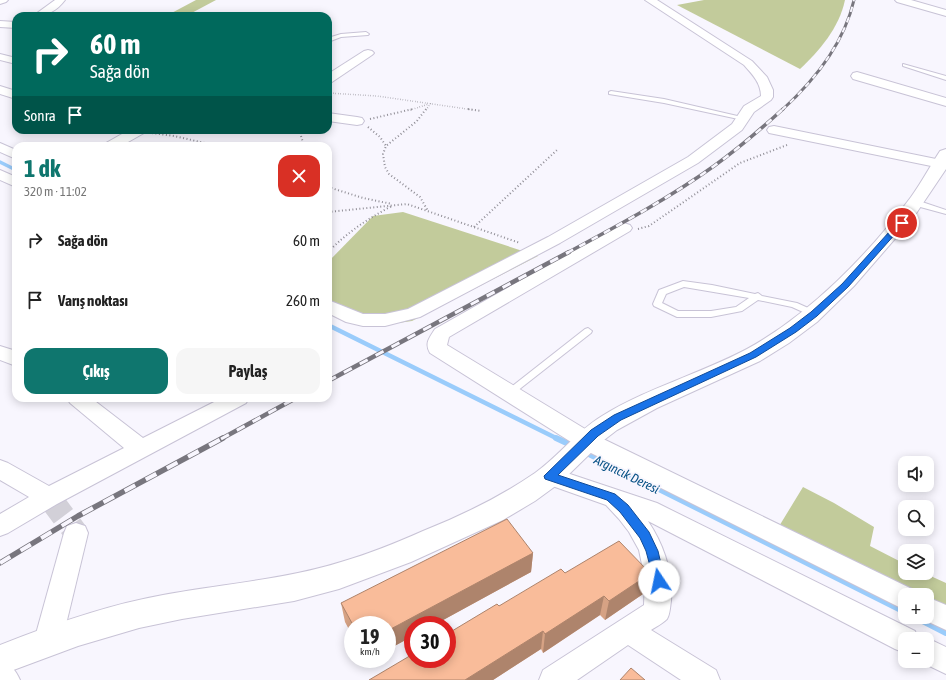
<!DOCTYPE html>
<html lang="tr">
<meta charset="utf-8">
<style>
body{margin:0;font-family:"Asap Condensed",sans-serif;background:#f6f6f6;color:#222;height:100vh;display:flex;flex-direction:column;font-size:15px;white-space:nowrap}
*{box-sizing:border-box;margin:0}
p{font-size:13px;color:#767676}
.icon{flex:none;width:22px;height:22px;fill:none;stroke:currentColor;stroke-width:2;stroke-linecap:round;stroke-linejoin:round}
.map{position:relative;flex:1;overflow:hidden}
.details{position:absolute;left:12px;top:142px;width:320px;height:260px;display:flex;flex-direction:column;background:#fff;border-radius:12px;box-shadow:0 2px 10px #0003}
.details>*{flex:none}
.guide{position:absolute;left:12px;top:12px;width:320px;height:122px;border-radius:12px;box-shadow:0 2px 10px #0003;background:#00695c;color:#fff;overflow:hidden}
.fabs{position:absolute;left:898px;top:456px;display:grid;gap:8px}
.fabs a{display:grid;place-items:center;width:36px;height:36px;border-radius:8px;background:#fff;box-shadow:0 2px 10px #0003;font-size:20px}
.speed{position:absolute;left:344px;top:616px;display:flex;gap:8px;font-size:20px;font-weight:700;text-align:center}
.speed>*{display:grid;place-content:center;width:52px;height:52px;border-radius:50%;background:#fff;box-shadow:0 2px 10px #0003;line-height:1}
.speed small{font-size:10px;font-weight:400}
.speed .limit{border:6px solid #d22;background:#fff;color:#111}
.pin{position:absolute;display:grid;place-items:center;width:34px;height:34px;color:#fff;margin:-17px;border:2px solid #fff;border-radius:50%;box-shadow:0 1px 4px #0007}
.me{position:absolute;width:44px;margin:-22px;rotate:349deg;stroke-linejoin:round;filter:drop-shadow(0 0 3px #0008)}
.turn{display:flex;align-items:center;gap:14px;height:84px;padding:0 12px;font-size:18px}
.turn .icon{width:52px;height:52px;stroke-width:2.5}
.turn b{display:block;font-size:28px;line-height:34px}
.then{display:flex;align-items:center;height:38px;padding:0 12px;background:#0003;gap:8px;font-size:15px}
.round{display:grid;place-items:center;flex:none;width:42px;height:42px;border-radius:12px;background:#f6f6f6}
.summary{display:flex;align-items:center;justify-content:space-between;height:68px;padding:0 12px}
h1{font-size:24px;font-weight:700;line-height:30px;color:#0f766e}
.action{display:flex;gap:8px;margin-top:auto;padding:8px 12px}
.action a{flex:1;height:46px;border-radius:12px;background:#0f766e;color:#fff;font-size:16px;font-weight:700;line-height:46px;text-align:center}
.action a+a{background:#f6f6f6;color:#222}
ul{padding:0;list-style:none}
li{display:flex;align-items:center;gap:12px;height:60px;padding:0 12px}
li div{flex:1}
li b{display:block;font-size:15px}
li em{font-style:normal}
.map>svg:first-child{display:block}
.green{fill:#c2cb9b}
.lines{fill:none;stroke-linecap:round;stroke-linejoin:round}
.stream-far2{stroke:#9accfb;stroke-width:3.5}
.stream-far1{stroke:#9accfb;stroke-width:4.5}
.stream{stroke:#9accfb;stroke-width:6}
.street-tunnel{stroke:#d2d0d8;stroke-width:24;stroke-dasharray:24 12;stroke-linecap:butt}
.lane-casing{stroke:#c8c3d6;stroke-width:2}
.street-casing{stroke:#c8c3d6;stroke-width:2}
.secondary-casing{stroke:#c8c3d6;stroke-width:2}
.path-far1{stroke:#908e96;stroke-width:1.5;stroke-dasharray:0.5 2;stroke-linecap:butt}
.path{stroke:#908e96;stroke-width:2;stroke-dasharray:1 2.5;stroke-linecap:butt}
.lane{fill:#fff;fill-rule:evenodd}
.street{fill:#fff;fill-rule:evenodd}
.secondary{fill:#fff;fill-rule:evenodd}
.rail-far3-casing{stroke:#78767e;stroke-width:3}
.rail-far2-casing{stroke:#78767e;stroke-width:3.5}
.rail-far1-casing{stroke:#78767e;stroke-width:4.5}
.rail-casing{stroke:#78767e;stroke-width:5.5}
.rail-far3{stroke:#f8f6fe;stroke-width:2;stroke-dasharray:5.5;stroke-linecap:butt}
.rail-far2{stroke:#f8f6fe;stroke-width:2.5;stroke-dasharray:7;stroke-linecap:butt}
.rail-far1{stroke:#f8f6fe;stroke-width:3;stroke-dasharray:9;stroke-linecap:butt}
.rail{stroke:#f8f6fe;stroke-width:4;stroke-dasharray:12;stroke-linecap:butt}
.wall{fill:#d6a284}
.shaded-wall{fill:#ae846c}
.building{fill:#f9bc9a;stroke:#ae846c}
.route{fill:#1a73e8;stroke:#114b97}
.labels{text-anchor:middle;stroke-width:3.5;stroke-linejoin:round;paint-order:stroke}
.water-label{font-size:13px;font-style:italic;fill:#085286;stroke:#f8f6fe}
</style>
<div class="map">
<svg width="946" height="680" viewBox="0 0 946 680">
<rect width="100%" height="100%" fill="#f8f6fe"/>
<!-- green -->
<g class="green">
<polygon points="196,0 216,0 186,16 166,16"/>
<path d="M704 0H845C839 28 820 50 800 69L677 5Z"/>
<polygon points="403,212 538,256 412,321 391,324 328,306 328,262 373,216"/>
<polygon points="803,487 834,503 874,527 870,546 905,564 905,573 924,573 946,583 946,609 927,600 927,595 918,595 778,528"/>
</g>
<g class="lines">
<!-- stream-far2 -->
<polyline class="stream-far2" points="0,162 16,170"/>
<!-- stream-far1 -->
<polyline class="stream-far1" points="328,325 558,439"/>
<!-- stream -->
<g class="stream">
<polyline points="556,438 573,446"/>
<polyline points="585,452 905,612"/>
<polyline points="915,617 946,633"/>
</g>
<!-- street-tunnel -->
<polyline class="street-tunnel" points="49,497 76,533"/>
<!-- lane casing -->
<g class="lane-casing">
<g id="lane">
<polygon points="366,32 369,34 368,35 341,37 328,42 328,38 341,34"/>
<polygon points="903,64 946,76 946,80 903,66"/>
<polygon points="611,91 664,99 746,118 743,120 664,103 609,94 609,92"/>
<polygon points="913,201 919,201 946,210 946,214 913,205"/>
<path d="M683 281 712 285 755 294 758 293 762 296 797 303 817 312 818 314 814 317 792 307 758 300 742 311 711 317H677L654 306 653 304 659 290ZM684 287 749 298 736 307 711 311H678L662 303 666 294Z"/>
<polygon points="588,328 592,331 591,333 512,395 506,395 504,393 506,391 585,329"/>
</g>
</g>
<!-- street casing -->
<g class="street-casing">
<g id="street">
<path d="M55 0H65C57 11 46 16 33 16Z"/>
<path d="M645 0H657L752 61 767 77 773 90V97L771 100 754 112 742 130 698 163 560 243 420 317 385 326H363L346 322 328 313V300L363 314H385L408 309 548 237 688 157 732 124 744 106 761 96C761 83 752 74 744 65Z"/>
<polygon points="895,0 911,0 946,10 946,16 897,2"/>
<polygon points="0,21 16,22 16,28 0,27"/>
<polygon points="368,50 372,51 374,53 372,55 332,82 328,83 328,74 364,51"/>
<polygon points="0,54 16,58 16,64 0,60"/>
<polygon points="857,72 946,98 946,106 853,79 851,76 853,73"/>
<polygon points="0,86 16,91 16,99 0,94"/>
<polygon points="328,113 357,117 362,118 364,121 362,124 357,125 328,121"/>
<polygon points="774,126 941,160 946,161 946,167 941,168 769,133 767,130 769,127"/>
<polygon points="129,130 146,130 144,133 121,146 104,146 106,143"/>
<polygon points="0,143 16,150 16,159 0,152"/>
<polygon points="0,170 16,177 16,187 0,180"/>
<path d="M624 223 630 225 632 228 630 231 449 337 447 345 595 435 914 590 917 595H905V610L579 447 430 353C424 343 430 337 435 329L618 225Z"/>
<polygon points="0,346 16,351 16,366 0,360"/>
<polygon points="67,398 91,398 143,438 222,398 249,398 246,403 57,504 8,533 0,536 0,514 29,497 0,480 0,460 8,463 49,486 124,448 70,403"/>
<path d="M549 467 657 503 915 631 918 639H905V653L895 649 648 521C664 545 673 572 671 601 670 607 670 614 667 619 663 623 656 627 651 630L716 670 720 680H681L628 645 577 680H539L543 670 644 605 645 579 639 550 629 532 619 519 606 505 541 482 538 476 541 470Z"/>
<polygon points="76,523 85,526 88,533 62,641 58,650 48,654 38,650 34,641 64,533 67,526"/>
<polygon points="927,597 946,605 946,630 918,617 927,617"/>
<polygon points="927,638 946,647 946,674 919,661 927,661 927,639 925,639"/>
<path d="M0 660C11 665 15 669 20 680H0Z"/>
</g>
</g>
<!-- secondary casing -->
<g class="secondary-casing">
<g id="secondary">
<polygon points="0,0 8,0 6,2 0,4"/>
<path d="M946 149V169L913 218 854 286 817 322 789 343 760 361 657 408 617 430 604 440 561 482 535 501 503 520 411 562 339 589 294 601 182 619 139 628 78 646 0 675V645C53 624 107 605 163 595 222 584 283 580 341 562 369 554 396 543 423 531 463 515 500 497 535 473 559 456 577 431 602 416 647 388 700 374 747 349 809 315 869 254 911 197 922 182 930 166 940 151Z"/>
</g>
</g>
<!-- path-far1 -->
<g class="path-far1">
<polyline points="328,93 377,96 474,110"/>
<polyline points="410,110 429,104"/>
<polyline points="426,110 431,103"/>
</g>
<!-- path -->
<g class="path">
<polyline points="426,109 417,121 386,146 383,154 385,167 389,174 420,197 428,211"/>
<polyline points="468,109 481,111"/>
<polyline points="370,119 413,109"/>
<polyline points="368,127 380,137 386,146"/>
<polyline points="152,133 174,136 218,146"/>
<polyline points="301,136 304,146"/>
<polyline points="328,187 363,198 392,204"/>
<polyline points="328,212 407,204 520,243"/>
<polyline points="474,227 557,150"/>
<polyline points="638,229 649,226 740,163 787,145"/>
<path d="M328 252C348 232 367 219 392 206"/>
</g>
<!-- lane -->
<use href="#lane" class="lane"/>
<!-- street -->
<use href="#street" class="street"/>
<!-- secondary -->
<use href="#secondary" class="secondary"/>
<!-- rail-far3 casing -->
<g class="rail-far3-casing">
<path id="rail-far3" d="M782 110C814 81 844 43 854 0"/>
</g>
<!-- rail-far2 casing -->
<g class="rail-far2-casing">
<path id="rail-far2" d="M567 253C617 226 668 199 714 166 739 148 761 129 783 109"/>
</g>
<!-- rail-far1 casing -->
<g class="rail-far1-casing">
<g id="rail-far1">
<polyline points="328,381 569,252"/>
<polyline points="221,439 296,398"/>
</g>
</g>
<!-- rail casing -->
<g class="rail-casing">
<polyline id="rail" points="0,563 78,516 223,438"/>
</g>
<!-- rail-far3 -->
<use href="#rail-far3" class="rail-far3"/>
<!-- rail-far2 -->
<use href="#rail-far2" class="rail-far2"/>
<!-- rail-far1 -->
<use href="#rail-far1" class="rail-far1"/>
<!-- rail -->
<use href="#rail" class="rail"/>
</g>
<!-- wall -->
<g class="wall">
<polygon points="533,553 531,572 434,625 413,625 413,636 387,650 387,625 353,625 353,637 345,622 341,603"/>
<polygon points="565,573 648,575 643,594 605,620 600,615 543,653 541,649 493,680 369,680 499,606"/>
</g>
<!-- shaded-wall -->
<g class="shaded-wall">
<polygon points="533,553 531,572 434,625 413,625 413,636 387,650 387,631"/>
<polygon points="648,575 643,594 605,620 609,601"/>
<polygon points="604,596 600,615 543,653 545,634"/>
<polygon points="543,631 541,649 493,680 465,680"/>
<polygon points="366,659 371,659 366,662"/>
</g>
<!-- building -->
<g class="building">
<polygon points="507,519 533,553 387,631 387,625 353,625 341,603"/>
<polygon points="619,541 648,571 648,575 609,601 604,596 545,634 543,631 465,680 369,680 413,654 413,659 447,659 447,634 497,604 499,606 561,569 565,573"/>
<polygon points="631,668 645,680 620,680"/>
</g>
<!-- route -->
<polygon class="route" points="899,221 902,221 905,223 848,287 817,316 796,332 756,357 621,420 598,436 558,475 615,494 628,505 649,532 658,551 665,581 664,585 659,587 655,585 646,551 640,538 620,512 607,500 545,479 544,476 591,430 614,415 750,353 790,328 811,312 842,284"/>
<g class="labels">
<!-- water labels -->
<g class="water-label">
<text transform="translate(627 474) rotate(26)" y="5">Argıncık Deresi</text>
</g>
</g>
</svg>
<div class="fabs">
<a><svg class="icon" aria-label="sound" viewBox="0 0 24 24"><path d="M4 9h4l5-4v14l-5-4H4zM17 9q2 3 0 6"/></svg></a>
<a><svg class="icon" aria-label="search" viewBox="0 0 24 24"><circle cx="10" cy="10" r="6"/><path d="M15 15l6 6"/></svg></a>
<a><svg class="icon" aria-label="layers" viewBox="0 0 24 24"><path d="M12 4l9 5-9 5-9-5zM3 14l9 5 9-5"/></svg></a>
<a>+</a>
<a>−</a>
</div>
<div class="speed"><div>19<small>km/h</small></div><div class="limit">30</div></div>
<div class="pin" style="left:902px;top:223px;background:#d93025"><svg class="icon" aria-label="arrive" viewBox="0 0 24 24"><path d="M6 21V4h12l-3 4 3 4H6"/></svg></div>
<svg class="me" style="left:659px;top:581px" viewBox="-20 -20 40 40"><circle r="19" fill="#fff"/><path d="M0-13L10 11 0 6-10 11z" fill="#1a73e8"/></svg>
<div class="guide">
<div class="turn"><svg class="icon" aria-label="right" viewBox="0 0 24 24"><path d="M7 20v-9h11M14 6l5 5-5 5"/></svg><div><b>60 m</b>Sağa dön</div></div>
<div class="then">Sonra<svg class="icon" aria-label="arrive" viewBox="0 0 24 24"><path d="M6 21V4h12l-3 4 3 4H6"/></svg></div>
</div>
<section class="details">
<div class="summary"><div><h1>1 dk</h1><p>320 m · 11:02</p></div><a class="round" style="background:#d93025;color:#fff"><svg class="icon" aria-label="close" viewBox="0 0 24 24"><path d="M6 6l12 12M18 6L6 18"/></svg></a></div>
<ul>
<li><svg class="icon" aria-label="right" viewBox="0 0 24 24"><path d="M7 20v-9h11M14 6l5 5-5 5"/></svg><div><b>Sağa dön</b></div><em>60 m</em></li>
<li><svg class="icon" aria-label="arrive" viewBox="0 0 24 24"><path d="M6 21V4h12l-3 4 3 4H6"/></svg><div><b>Varış noktası</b></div><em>260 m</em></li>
</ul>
<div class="action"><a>Çıkış</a><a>Paylaş</a></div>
</section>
</div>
